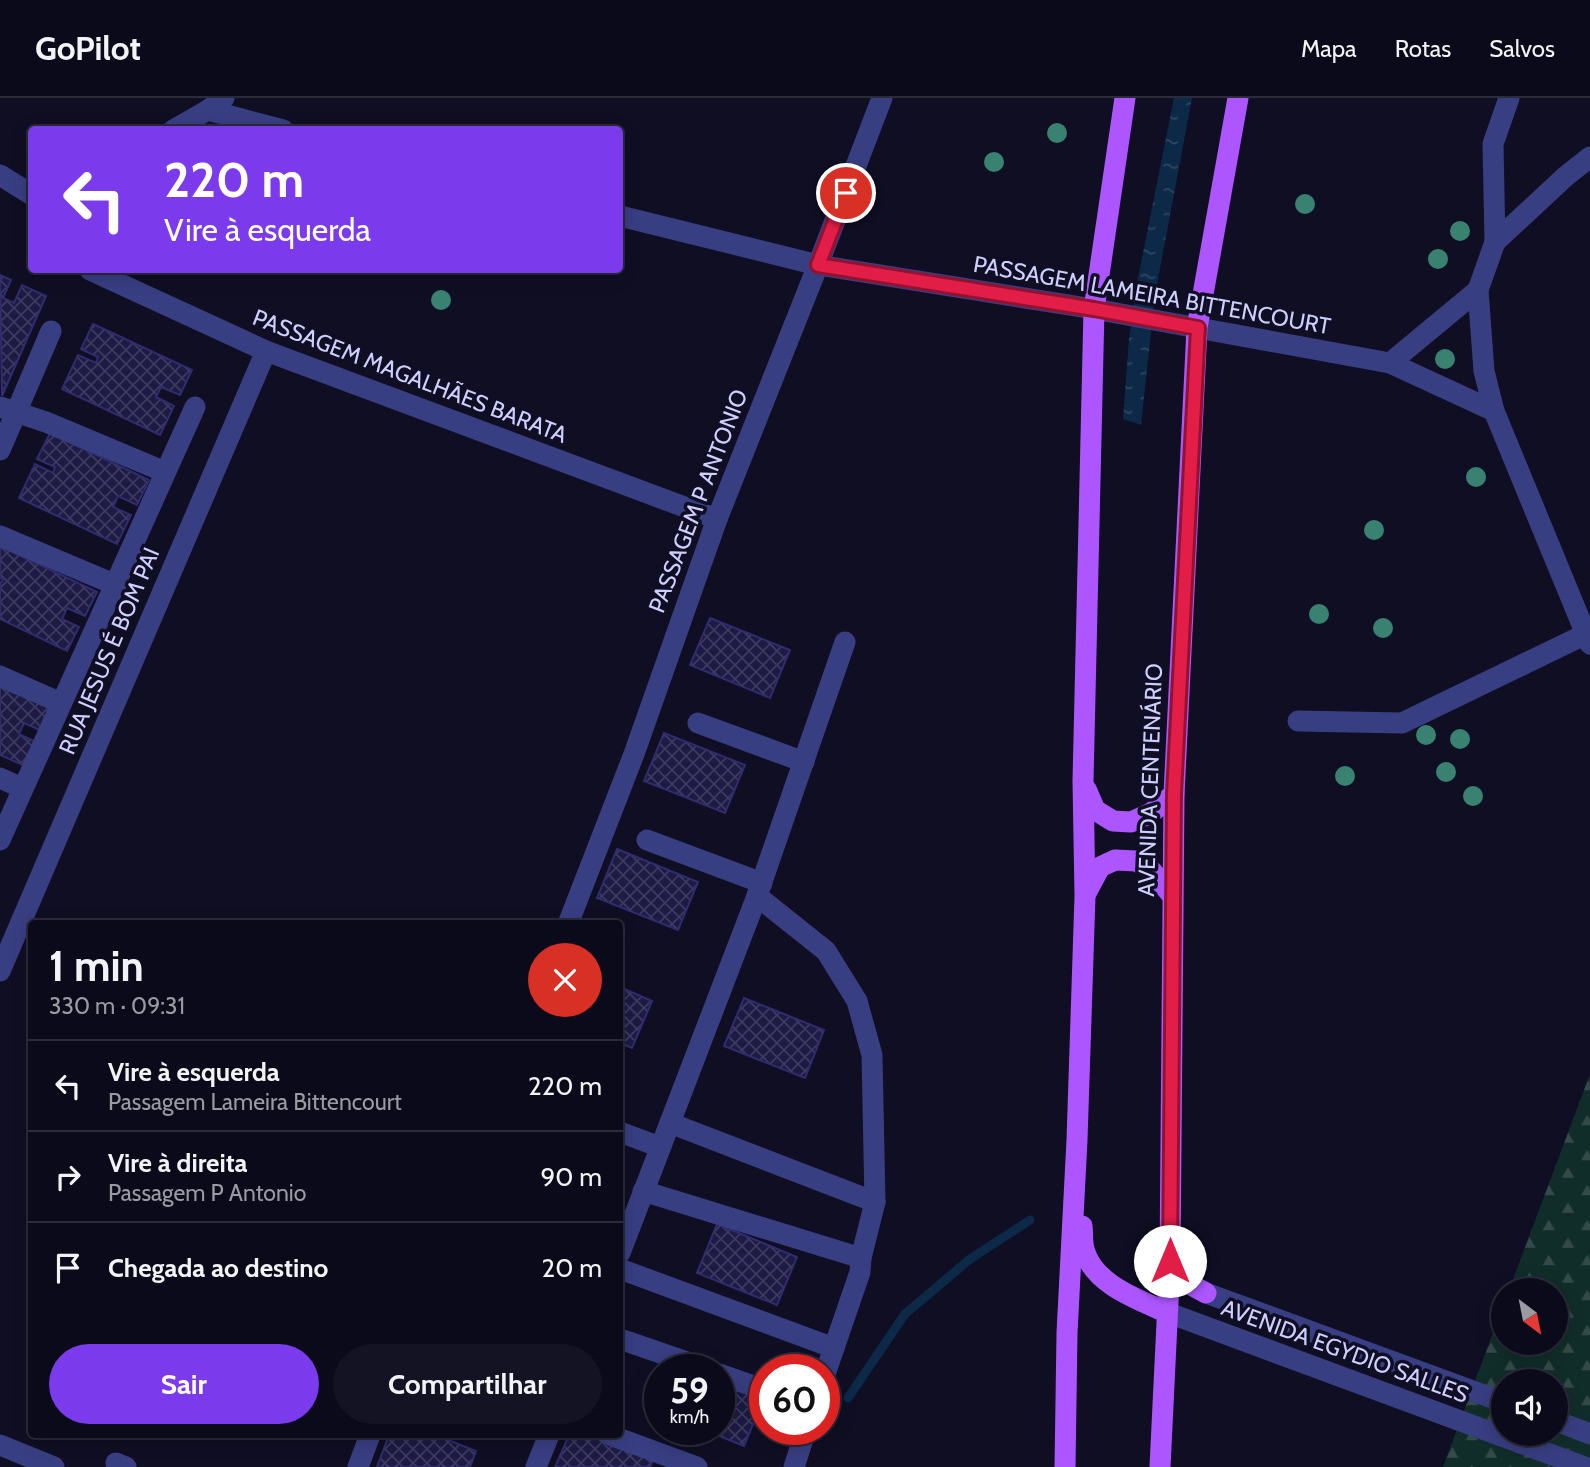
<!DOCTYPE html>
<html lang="pt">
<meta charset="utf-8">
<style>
body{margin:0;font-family:Cabin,sans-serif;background:#141323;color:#f1f3f6;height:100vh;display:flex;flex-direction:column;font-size:26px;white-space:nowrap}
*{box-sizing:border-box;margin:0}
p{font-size:23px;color:#9a9aa2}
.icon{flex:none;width:38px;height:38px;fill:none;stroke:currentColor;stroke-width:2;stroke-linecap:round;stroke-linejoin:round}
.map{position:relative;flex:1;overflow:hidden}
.drawer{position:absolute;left:28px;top:822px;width:595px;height:518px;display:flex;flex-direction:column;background:#0b0a1a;border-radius:7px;box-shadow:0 4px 18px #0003,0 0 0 2px #2b2b39}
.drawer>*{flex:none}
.guide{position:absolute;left:28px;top:28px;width:595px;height:147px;border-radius:7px;box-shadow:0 4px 18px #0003,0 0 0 2px #2b2b39;background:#7c3aed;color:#fff;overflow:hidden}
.needle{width:46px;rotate:148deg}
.fabs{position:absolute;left:1491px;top:1180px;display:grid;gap:14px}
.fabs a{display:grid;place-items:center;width:77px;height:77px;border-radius:50%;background:#0b0a1a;box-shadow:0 4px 18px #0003,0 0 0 2px #2b2b39;font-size:35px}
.speed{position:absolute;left:644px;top:1256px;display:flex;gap:14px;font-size:35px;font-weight:700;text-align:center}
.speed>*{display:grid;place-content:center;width:91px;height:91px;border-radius:50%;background:#0b0a1a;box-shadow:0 4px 18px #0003,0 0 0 2px #2b2b39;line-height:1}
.speed small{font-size:18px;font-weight:400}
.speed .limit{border:10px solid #d22;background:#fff;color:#111}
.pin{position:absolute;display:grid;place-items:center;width:60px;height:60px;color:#fff;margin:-30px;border:4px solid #fff;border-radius:50%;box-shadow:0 2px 7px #0007}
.me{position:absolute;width:77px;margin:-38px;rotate:0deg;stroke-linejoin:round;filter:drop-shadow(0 0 5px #0008)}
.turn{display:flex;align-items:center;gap:24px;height:147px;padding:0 21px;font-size:32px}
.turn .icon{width:91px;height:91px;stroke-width:2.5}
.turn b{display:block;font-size:49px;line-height:60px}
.round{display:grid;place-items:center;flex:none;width:74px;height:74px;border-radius:37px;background:#141323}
.summary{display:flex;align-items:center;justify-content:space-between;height:119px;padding:0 21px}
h1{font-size:42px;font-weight:800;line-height:52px}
.button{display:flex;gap:14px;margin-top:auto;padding:14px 21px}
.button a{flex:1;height:80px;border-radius:42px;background:#7c3aed;color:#fff;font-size:28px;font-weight:800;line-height:80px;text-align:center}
.button a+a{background:#141323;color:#f1f3f6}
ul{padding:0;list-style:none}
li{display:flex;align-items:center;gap:21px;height:91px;padding:0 21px;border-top:2px solid #2b2b39}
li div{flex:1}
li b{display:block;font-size:26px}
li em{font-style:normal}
header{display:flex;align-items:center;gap:42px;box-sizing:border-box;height:98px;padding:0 35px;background:#0b0a1a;border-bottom:2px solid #2b2b39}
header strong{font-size:33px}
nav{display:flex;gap:38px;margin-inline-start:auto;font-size:24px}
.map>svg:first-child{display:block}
.forest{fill:url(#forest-firs);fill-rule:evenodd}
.water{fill:url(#water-ripples)}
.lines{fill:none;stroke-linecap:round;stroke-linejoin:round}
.stream{stroke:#0c2a48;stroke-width:9}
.building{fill:url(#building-cross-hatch);stroke:#312b70;stroke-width:2}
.minor{stroke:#383e82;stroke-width:21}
.major{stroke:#ad56ff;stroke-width:21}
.tree{fill:#398271}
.route-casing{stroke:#92132f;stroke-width:18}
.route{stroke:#e11d48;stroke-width:12}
.labels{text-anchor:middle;stroke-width:7;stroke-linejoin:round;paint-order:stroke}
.street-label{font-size:23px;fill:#cfcfff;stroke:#0f0e23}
</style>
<header>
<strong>GoPilot</strong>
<nav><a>Mapa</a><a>Rotas</a><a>Salvos</a></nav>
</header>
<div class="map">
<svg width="1590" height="1369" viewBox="0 0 1590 1369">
<defs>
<pattern id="forest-firs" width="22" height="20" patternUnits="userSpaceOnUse" patternTransform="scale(1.75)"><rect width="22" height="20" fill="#112d29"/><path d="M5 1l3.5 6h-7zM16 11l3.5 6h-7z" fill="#334a49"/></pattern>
<pattern id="water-ripples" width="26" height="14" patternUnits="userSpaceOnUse" patternTransform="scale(1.75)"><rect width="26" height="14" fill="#0c2a48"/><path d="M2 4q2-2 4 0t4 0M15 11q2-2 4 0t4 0" fill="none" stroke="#2e4863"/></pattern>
<pattern id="building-cross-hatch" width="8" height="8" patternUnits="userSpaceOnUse" patternTransform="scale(1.75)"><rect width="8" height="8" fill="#1d1a44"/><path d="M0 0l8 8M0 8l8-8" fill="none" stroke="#3d3a60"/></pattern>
</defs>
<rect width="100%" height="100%" fill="#0f0e23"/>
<!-- forest -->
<path class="forest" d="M1590 976V1369H1443L1503 1208V1244H1556V1192H1509ZM1503 1283H1556V1335H1503Z"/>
<!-- water -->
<polygon class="water" points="1174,0 1192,0 1155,197 1141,327 1123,321 1129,241 1137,185"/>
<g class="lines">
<!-- stream -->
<polyline class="stream" points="848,1300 905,1216 970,1161 1030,1122"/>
</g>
<!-- building -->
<g class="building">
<polygon points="0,177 11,182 3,200 14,205 22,187 46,198 2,298"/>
<polygon points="93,226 192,272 180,297 161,289 156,299 174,308 160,337 62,291 78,257 96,265 98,259 81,251"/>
<polygon points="50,335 149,382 137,407 118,398 113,409 131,417 117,446 19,400 35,366 53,375 55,369 37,361"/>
<polygon points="0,448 97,494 85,518 67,510 62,521 79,529 67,553 0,521 0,486 3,481 0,480"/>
<polygon points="710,520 790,552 770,600 690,567"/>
<polygon points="0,585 53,609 42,633 24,625 19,636 36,644 25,668 0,657"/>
<polygon points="664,635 745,667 725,715 644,683"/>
<polygon points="617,751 698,784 678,832 597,800"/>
<polygon points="620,889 652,903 632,950 620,945"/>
<polygon points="744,900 824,932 805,980 724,948"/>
<polygon points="717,1126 797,1159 777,1207 697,1175"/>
<polygon points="719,1282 764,1300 744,1348 704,1332 719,1332"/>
<polygon points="389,1337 436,1337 476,1353 470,1369 377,1369"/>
<polygon points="569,1337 591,1337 653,1362 650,1369 555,1369"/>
</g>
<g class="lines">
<!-- minor -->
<g class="minor">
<polyline points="208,12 283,32"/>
<polyline points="173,32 208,12 224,0"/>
<polyline points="0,77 32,97"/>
<polyline points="620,118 818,167 1094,211 1390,265 1494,313"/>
<polyline points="1495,144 1493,46 1509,0"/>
<polyline points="90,172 266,253 717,421"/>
<polyline points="1478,192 1484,273 1494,313 1590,546"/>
<polyline points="1390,265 1478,192 1495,144 1566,78 1590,59"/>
<polyline points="0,309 46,324 165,374"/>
<polyline points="0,352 51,233"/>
<polyline points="0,438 116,487"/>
<polyline points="0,578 61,605"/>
<polyline points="1298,623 1402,625 1586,536"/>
<polyline points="698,625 804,664"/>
<polyline points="0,680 22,690"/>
<polyline points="0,742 195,309"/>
<polyline points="647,742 762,785"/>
<polyline points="757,798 826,853 857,903 872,957 875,1104 861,1160 860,1174 824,1279"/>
<polyline points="568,826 634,656 717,421 818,167 882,0"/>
<polyline points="0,873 266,253"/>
<polyline points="670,1025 875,1104"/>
<polyline points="620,1034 660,1049"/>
<polyline points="643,1093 861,1160"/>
<polyline points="620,1155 757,798 845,544"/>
<polyline points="620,1171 834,1250"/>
<polyline points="1206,1195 1503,1304"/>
<polyline points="1166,1214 1585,1369"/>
<polyline points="620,1241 710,1272"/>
<polyline points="719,1276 765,1292"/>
<polyline points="1556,1323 1590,1336"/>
<polyline points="610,1337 697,1369"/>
<polyline points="0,1347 54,1369"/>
<polyline points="116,1365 126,1369"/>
<polyline points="358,1369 370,1337"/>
<polyline points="536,1369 549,1337"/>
<polyline points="794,1369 806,1332"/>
</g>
<!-- major -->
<g class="major">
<polyline points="1086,691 1095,712 1113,723 1131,724 1151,715 1174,696"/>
<polyline points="1086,795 1100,769 1115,762 1136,763 1150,771 1171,796"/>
<path d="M1082 1128C1083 1135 1082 1144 1084 1151 1093 1186 1137 1201 1166 1214"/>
<polyline points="1170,1163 1182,1182 1206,1195"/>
<polyline points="1065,1369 1067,1235 1077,1042 1085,798 1083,683 1094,211 1125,0"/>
<polyline points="1160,1369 1170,1163 1174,696 1197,230 1238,0"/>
</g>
</g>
<!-- trees -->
<g class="tree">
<circle cx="1057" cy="35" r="10"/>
<circle cx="994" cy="64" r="10"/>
<circle cx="1305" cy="106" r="10"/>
<circle cx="1460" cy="133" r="10"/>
<circle cx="1438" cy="161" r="10"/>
<circle cx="441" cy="202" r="10"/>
<circle cx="1445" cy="261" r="10"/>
<circle cx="1476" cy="379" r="10"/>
<circle cx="1374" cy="432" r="10"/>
<circle cx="1319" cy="516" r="10"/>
<circle cx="1383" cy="530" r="10"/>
<circle cx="1426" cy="637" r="10"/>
<circle cx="1460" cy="641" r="10"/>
<circle cx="1446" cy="674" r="10"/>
<circle cx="1345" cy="678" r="10"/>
<circle cx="1473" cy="698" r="10"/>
</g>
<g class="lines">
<!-- route casing -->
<g class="route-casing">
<polyline id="route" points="846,95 818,167 1094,211 1198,230 1174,696 1170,1163"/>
</g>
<!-- route -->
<use href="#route" class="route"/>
</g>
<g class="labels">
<!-- street labels -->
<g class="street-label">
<text transform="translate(1152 197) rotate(10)" y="8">PASSAGEM LAMEIRA BITTENCOURT</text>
<text transform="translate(410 278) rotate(21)" y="8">PASSAGEM MAGALHÃES BARATA</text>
<text transform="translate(698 403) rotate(-69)" y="8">PASSAGEM P ANTONIO</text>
<text transform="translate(109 553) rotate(-67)" y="8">RUA JESUS É BOM PAI</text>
<text transform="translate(1150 682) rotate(-88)" y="8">AVENIDA CENTENÁRIO</text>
<text transform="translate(1345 1253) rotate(20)" y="8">AVENIDA EGYDIO SALLES</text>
</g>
</g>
</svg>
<div class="fabs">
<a><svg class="needle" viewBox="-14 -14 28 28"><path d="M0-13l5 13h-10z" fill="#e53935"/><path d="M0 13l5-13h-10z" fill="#9a9aa2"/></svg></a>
<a><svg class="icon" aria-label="sound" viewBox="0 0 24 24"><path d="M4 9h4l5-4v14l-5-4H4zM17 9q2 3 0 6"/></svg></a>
</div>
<div class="speed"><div>59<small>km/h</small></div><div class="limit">60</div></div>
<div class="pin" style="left:846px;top:95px;background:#d93025"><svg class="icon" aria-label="arrive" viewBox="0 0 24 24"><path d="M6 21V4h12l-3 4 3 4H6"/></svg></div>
<svg class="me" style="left:1170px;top:1163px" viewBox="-20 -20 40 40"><circle r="19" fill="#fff"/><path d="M0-13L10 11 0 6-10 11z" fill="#e11d48"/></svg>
<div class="guide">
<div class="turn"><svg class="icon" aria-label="left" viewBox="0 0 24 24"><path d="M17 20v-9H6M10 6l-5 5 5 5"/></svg><div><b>220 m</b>Vire à esquerda</div></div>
</div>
<section class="drawer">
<div class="summary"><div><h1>1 min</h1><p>330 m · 09:31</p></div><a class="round" style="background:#d93025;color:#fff"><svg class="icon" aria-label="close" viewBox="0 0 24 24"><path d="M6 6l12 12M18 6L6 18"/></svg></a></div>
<ul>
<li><svg class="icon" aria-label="left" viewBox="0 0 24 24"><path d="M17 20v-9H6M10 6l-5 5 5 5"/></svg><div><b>Vire à esquerda</b><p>Passagem Lameira Bittencourt</p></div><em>220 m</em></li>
<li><svg class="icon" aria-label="right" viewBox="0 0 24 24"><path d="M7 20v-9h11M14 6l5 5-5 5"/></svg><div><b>Vire à direita</b><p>Passagem P Antonio</p></div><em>90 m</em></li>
<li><svg class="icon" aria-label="arrive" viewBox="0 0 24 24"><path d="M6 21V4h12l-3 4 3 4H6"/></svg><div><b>Chegada ao destino</b></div><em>20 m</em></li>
</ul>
<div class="button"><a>Sair</a><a>Compartilhar</a></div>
</section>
</div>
